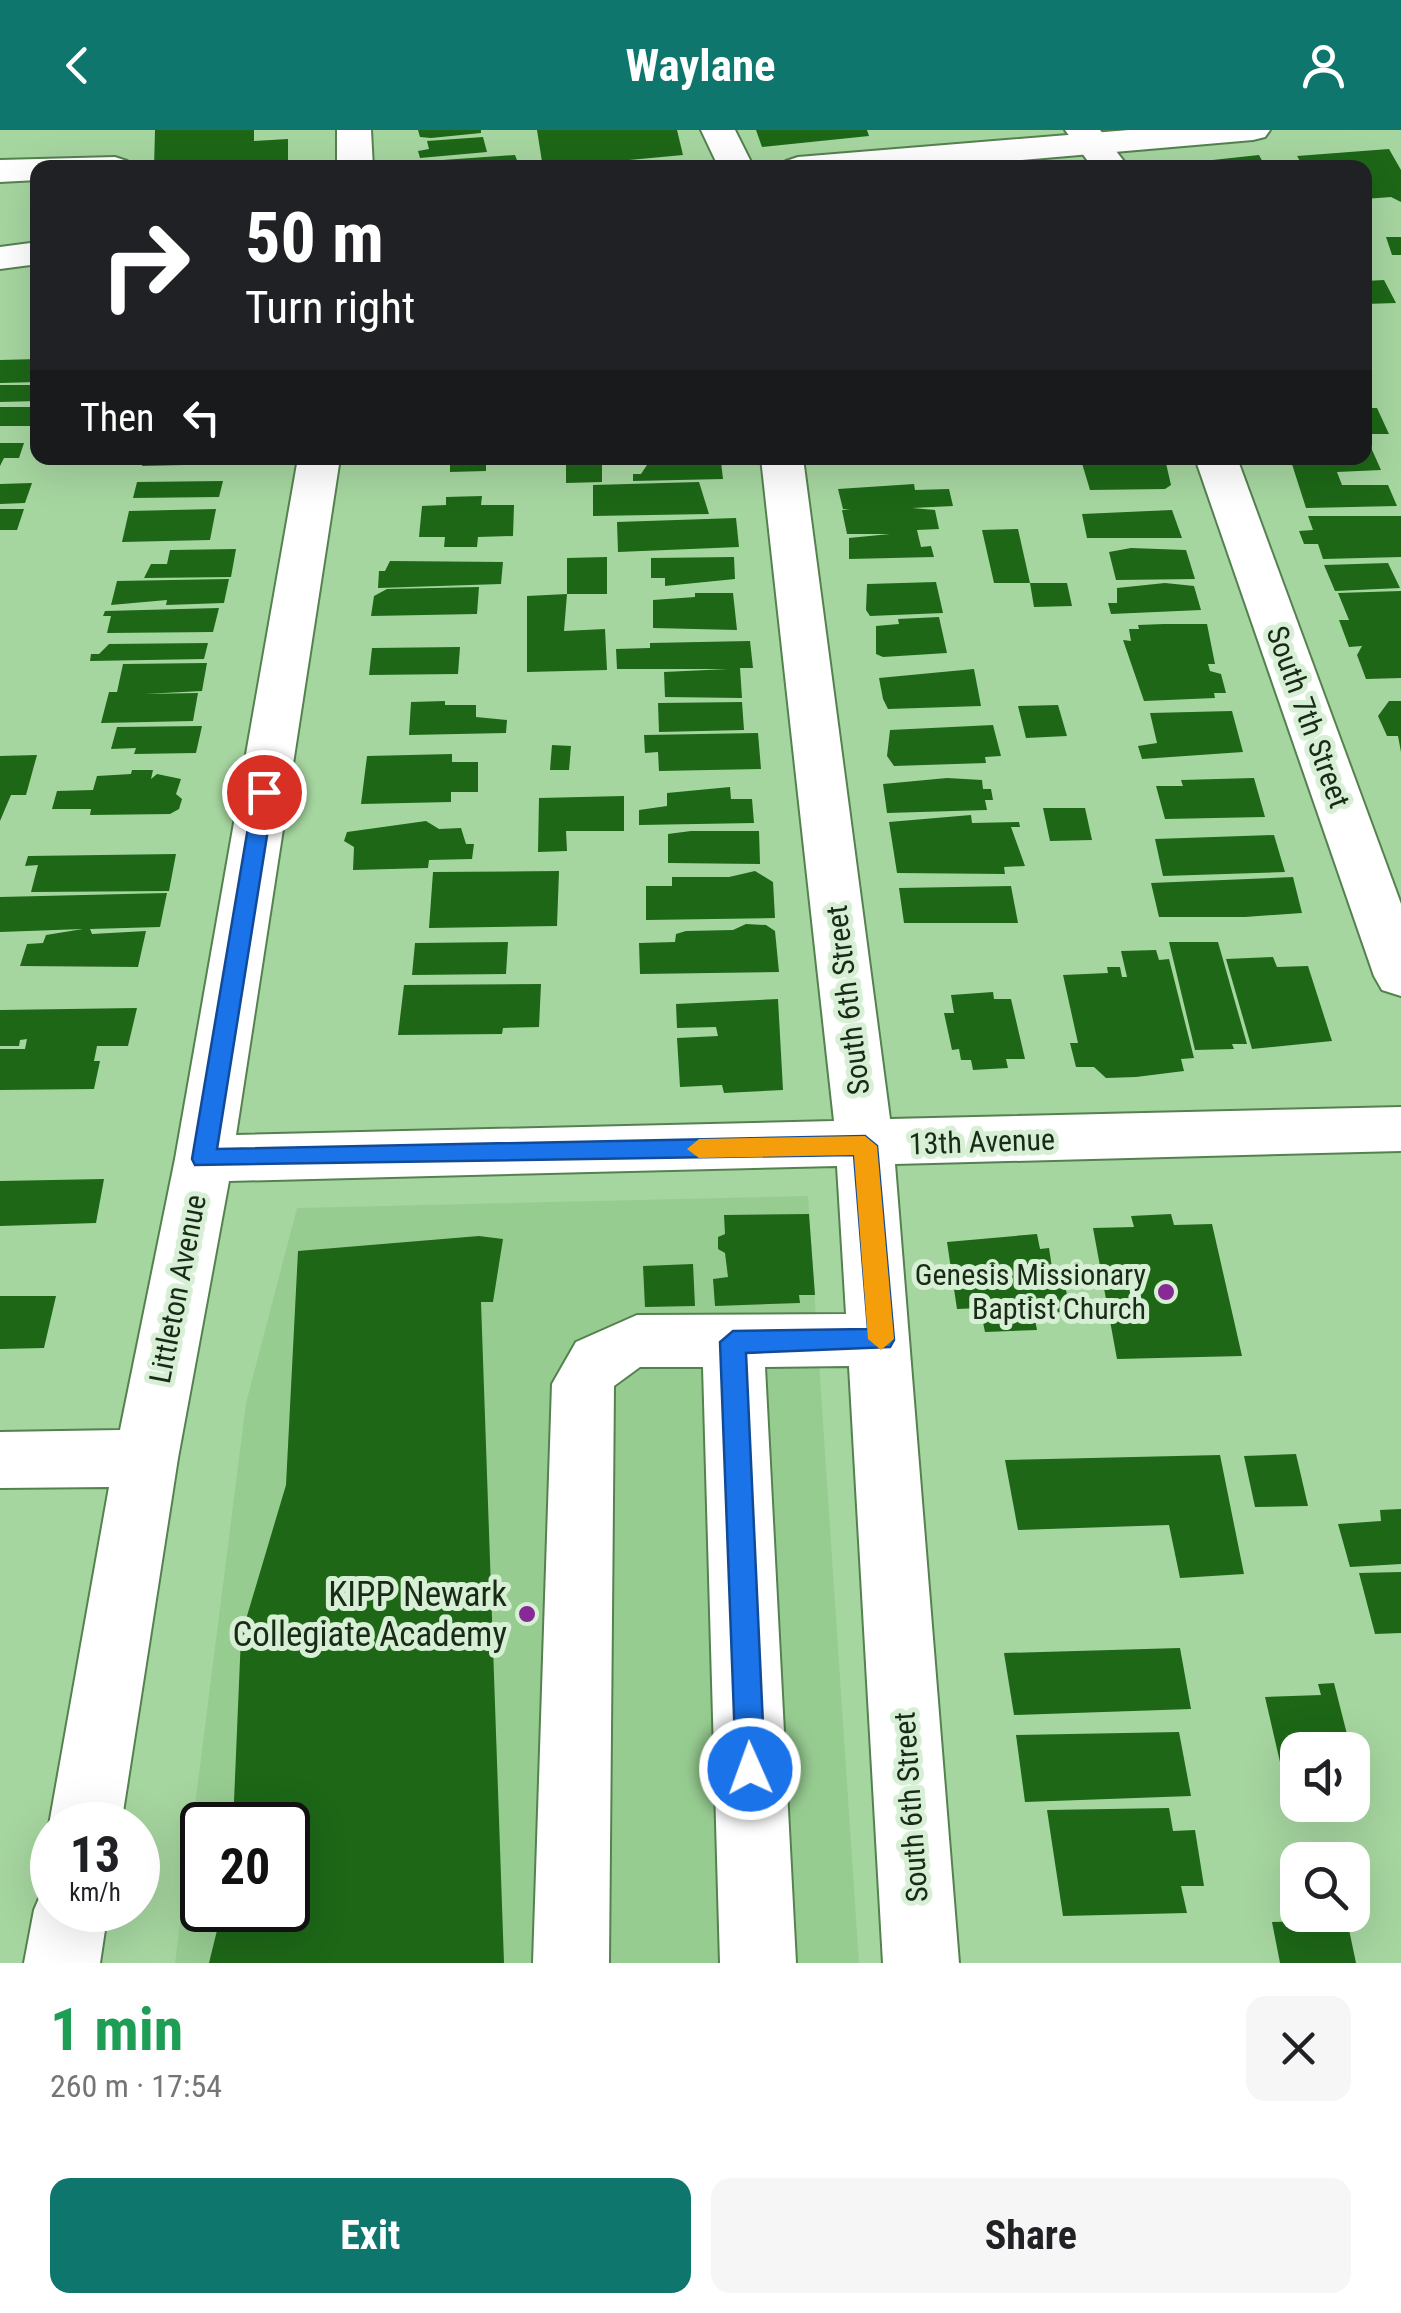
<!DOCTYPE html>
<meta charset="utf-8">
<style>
body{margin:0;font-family:"Roboto Condensed",sans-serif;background:#f6f6f6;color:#202124;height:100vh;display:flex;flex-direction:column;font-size:38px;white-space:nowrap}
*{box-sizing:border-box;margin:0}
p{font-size:32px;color:#757577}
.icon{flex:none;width:55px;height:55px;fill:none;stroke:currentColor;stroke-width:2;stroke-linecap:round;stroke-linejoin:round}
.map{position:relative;height:1833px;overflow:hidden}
.details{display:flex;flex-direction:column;background:#fff;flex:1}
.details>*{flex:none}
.guide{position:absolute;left:30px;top:30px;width:1342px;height:305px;border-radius:20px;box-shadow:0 10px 40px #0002;background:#202124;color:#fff;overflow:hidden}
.tools{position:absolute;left:1280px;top:1602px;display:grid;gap:20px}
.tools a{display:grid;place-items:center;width:90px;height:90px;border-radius:20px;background:#fff;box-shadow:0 10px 40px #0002;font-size:50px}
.speed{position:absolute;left:30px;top:1672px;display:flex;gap:20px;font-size:50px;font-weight:700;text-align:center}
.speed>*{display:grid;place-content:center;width:130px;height:130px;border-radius:50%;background:#fff;box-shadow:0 10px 40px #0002;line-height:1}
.speed small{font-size:25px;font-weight:400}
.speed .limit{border:5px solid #111;border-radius:15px;background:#fff;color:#111}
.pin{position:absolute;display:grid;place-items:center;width:85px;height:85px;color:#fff;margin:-42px;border:5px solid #fff;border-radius:50%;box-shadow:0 2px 10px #0007}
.me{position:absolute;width:110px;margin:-55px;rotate:358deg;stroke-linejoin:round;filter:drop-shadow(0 0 8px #0008)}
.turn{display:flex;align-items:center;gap:35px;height:210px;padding:0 50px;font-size:45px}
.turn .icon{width:130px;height:130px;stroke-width:2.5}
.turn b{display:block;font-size:70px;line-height:85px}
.then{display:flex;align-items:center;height:95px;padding:0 50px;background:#0003;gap:20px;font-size:38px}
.round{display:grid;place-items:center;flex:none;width:105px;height:105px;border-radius:20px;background:#f6f6f6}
.summary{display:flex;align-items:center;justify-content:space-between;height:170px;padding:0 50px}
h1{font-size:60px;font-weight:700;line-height:75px;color:#1e9e55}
.button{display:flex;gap:20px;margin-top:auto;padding:20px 50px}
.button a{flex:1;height:115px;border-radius:20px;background:#0f766e;color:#fff;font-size:40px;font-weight:700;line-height:115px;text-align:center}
.button a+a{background:#f6f6f6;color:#202124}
header{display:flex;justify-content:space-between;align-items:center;height:130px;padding:0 50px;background:#0f766e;color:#fff;font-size:45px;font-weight:700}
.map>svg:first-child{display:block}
.built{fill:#97cc91;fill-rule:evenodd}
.building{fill:#1d6717}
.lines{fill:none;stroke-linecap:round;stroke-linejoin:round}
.minor-casing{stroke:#558150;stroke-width:4}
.major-casing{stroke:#558150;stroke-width:4}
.minor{fill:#fff;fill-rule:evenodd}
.major{fill:#fff;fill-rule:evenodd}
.route{fill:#1a73e8;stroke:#114b97;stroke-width:2.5}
.slow{fill:#f59e0b}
.poi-dot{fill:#872a95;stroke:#d7efd4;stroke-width:4}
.labels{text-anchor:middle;stroke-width:10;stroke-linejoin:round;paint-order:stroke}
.street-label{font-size:30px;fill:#192b17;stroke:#d7efd4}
.poi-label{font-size:30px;fill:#192b17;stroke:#d7efd4;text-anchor:end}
.near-poi-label{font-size:35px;fill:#192b17;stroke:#d7efd4;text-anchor:end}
</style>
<header><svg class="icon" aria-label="back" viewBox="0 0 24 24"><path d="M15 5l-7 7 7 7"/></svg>Waylane<svg class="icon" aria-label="person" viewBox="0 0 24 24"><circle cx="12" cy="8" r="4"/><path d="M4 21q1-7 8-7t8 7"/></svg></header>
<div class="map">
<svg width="1401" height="1833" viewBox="0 0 1401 1833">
<rect width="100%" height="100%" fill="#a6d6a0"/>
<!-- built -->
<path class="built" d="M808 1066 859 1833H175L246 1273 297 1078ZM202 1695H288V1780H202Z"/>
<!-- building -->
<g class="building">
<polygon points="155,0 254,0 254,11 288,9 288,38 154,38"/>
<polygon points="418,0 481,0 481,3 431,8 420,7"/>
<polygon points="537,0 677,0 683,25 543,38"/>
<polygon points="756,0 867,0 869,6 762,17"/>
<polygon points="483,7 487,22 420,28 418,21 429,19 427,11"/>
<polygon points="1389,19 1401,40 1401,72 1391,67 1365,69 1365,38 1304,38 1297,26"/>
<polygon points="515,25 520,38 401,38 400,33"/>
<polygon points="1259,25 1266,38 1197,38 1194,32"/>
<polygon points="1386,107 1401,107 1401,125 1392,125"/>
<polygon points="1384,150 1396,173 1365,174 1365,151"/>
<polygon points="38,229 38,252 0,253 0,230"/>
<polygon points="0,255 38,255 38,271 0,272"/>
<rect x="0" y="277" width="38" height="19"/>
<polygon points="1365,278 1377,278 1389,304 1365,304"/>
<polygon points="0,313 24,313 19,328 4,328 0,336"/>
<polygon points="1365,313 1369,313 1381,340 1337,342 1342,355 1388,355 1397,376 1306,378 1290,328 1365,328"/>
<polygon points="144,328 228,328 226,334 142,336"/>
<polygon points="428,328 519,328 518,332 486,333 486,341 450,342 450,332 427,332"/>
<polygon points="566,328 602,328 602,352 566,353"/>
<polygon points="1116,328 1165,329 1171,355 1165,359 1090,360 1081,330"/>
<polygon points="721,332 723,349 633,351 633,344 641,344 647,335"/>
<polygon points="223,351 219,367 133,368 137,352"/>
<polygon points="699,352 709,384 593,386 593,355"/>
<polygon points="32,353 25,373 0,374 0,354"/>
<polygon points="914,354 915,360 949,359 953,376 912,378 935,380 939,399 917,400 921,417 931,416 934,427 849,429 849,408 890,404 847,404 842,380 850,380 843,379 838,359"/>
<polygon points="482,366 481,375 514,375 513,406 478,407 477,417 444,417 445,407 419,407 422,376 446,375 446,367"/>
<polygon points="0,379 24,379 17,400 0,400"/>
<polygon points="216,379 210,410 122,412 129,381"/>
<polygon points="1172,380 1182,408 1087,408 1082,384"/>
<polygon points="1308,386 1401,386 1401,427 1323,429 1318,414 1304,414 1299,401 1313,400"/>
<polygon points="736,388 739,417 618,422 617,392"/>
<polygon points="1018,399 1030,453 994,453 982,400"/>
<polygon points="1131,418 1186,420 1195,449 1116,450 1109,422"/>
<polygon points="236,419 231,447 144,448 151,434 167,434 170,420"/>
<polygon points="607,427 607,464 567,464 564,501 605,499 607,540 527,542 527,466 567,464 567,428"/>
<polygon points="734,427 735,449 665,456 665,448 651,448 651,428"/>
<polygon points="390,431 503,432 501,454 378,458 379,441 385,441"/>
<polygon points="1388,433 1400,458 1335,461 1324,435"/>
<polygon points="229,449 224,473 166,475 167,470 111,475 117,451"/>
<polygon points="936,452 943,483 870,486 866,480 867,454"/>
<polygon points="1030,453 1067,453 1072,476 1034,477"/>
<polygon points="1165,453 1194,456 1201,480 1111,484 1108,473 1117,473 1117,458"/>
<polygon points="479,457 477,484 371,486 374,466 387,459"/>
<polygon points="1401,461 1401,548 1366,549 1357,525 1362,516 1349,517 1339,490 1349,490 1338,463"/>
<polygon points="695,463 733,463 737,500 653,498 653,470 695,467"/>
<polygon points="219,478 213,502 107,503 111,486 103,486 105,481"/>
<polygon points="939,487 947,523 883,527 876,524 876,496 899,494 898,489"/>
<polygon points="1164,494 1207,494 1215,534 1208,534 1210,541 1221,544 1226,563 1214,563 1215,568 1144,571 1123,510 1131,511 1129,499 1139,499 1138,495"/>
<polygon points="750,511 753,538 740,538 742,568 665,567 664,542 728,539 617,539 616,519 650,518 650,513"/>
<polygon points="208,513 204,529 90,531 91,524 99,524 109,514"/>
<polygon points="460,517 458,544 369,545 372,518"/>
<polygon points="207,533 202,561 144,564 198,563 193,591 101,593 109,562 117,562 123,534"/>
<polygon points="974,539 981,576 888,579 883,569 879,548"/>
<polygon points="445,571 445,575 476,575 476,587 507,590 506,603 409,605 411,572"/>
<polygon points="1389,571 1401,571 1401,622 1398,606 1387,606 1378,586"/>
<polygon points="742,572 744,600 659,602 658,573"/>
<polygon points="1058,575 1067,606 1026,608 1018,576"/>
<polygon points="1232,581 1243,622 1142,629 1138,616 1157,613 1150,583"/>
<polygon points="993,595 1001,626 985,627 986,633 894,636 887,626 890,600"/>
<polygon points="202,596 196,623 134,624 136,618 111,619 117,597"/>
<polygon points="758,603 761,639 659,641 658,622 645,623 644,605"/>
<polygon points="552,615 571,616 569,640 550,640"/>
<polygon points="452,624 452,632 478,632 478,662 451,662 451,672 361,674 367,626"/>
<polygon points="37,625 26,665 11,665 0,691 0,626"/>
<polygon points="132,640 153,640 151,649 157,644 181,649 176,664 182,669 179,679 170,684 90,685 91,679 52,679 57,661 93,660 97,646 131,644"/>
<polygon points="947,648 982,650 983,659 991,659 993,670 985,670 987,680 887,683 883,654"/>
<polygon points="1254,648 1265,687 1165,689 1156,656 1183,656 1181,650"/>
<polygon points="730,657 731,669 752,669 754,693 639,695 639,680 667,676 667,663"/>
<polygon points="624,666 624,701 566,701 567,721 538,722 539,668"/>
<polygon points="1043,678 1085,678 1092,710 1050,711"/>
<polygon points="971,685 972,693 1019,692 1020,697 1011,697 1025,736 1004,737 1005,744 897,743 889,692"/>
<polygon points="426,691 439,699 461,698 466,714 474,714 472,729 429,730 428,738 353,740 354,717 344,711 347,702"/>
<polygon points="691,701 759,701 760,734 668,733 668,704"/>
<polygon points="1274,705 1285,742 1163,746 1155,709"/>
<polygon points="176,724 169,761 31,762 38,735 25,736 28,726"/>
<polygon points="559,741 557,796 429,798 433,742"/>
<polygon points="755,741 773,752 775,788 646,790 646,756 672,756 672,747 729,747"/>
<polygon points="1293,747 1302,783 1245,787 1159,787 1151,753"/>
<polygon points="1011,756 1018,793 904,793 899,758"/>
<polygon points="167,763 160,797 90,799 92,804 146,801 138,837 20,836 27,814 43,813 46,805 83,799 0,802 0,767"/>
<polygon points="746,794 766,795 775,801 779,842 640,844 639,813 675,812 676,804 686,801 733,800"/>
<polygon points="508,812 506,844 412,845 415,813"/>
<polygon points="1169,812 1218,812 1247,914 1232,914 1234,919 1195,920"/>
<polygon points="1156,820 1159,830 1169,829 1194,928 1181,929 1184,941 1136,947 1106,948 1094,937 1076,937 1070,913 1078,913 1063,845 1108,843 1107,837 1120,837 1122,847 1127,847 1121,821"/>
<polygon points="1273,827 1277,837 1308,836 1332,911 1252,919 1226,829"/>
<polygon points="541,854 539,897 503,898 502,904 398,905 404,855"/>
<polygon points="993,862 994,869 1011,869 1025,929 1006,929 1008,938 973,940 971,930 961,930 959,919 952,920 944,883 954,883 951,865"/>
<polygon points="778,869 783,960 724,963 722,955 680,957 677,908 718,906 716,897 677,898 676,874"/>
<polygon points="137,878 128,916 97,916 94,931 100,931 94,959 0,960 0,919 25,919 27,909 20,910 19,916 0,916 0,880"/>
<polygon points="104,1049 96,1093 0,1096 0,1051"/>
<polygon points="809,1084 815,1165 799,1165 800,1173 715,1176 713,1149 728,1147 725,1123 718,1119 718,1107 725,1104 724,1085"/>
<polygon points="1171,1084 1174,1095 1212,1094 1242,1226 1117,1229 1093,1098 1134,1097 1131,1086"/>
<polygon points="1037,1104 1040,1119 1049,1118 1055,1157 1066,1160 1069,1175 1060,1182 1034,1185 1037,1200 985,1202 980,1178 957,1179 947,1112"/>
<polygon points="479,1106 503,1109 493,1172 481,1172 504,1833 209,1833 222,1780 288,1780 288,1695 233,1695 241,1506 286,1355 298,1121"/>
<polygon points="693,1134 695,1176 645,1177 643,1136"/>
<polygon points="0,1166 56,1166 44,1218 0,1219"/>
<polygon points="1296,1324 1308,1376 1255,1377 1244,1326"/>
<polygon points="1220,1325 1244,1444 1180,1448 1169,1395 1018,1400 1005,1330"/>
<polygon points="1401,1379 1401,1434 1350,1437 1338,1394 1381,1391 1380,1380"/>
<polygon points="1401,1442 1401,1503 1375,1504 1359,1443"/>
<polygon points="1180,1518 1191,1579 1014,1585 1004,1523"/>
<polygon points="1334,1553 1351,1620 1298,1620 1298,1670 1289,1671 1265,1567 1321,1565 1318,1554"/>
<polygon points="1179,1602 1191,1666 1025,1672 1016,1605"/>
<polygon points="1169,1678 1173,1701 1195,1700 1204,1756 1181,1756 1187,1783 1063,1786 1047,1680"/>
<polygon points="1347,1790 1356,1833 1280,1833 1272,1792"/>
</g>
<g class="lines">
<!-- minor casing -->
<g class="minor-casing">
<g id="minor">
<polygon points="337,0 371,0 373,38 337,38"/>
<polygon points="701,0 735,0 754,38 719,38"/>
<polygon points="1065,0 1100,0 1129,38 1093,38"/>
<polygon points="115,27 127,31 132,38 38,38 38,50 0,52 0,30"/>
<polygon points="298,328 340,328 236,1005 834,991 761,328 803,328 890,989 1401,977 1401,1021 895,1034 959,1833 883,1833 849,1236 765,1237 796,1833 720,1833 703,1237 640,1237 614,1256 609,1833 533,1833 552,1254 576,1212 637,1185 846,1184 837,1036 229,1051 178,1328 121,1695 52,1695 52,1704 49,1695 109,1357 0,1358 0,1302 120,1300 175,1029"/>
<polygon points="1195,328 1237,328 1401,774 1401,866 1382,860 1374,846"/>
<polygon points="52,1750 52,1780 108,1780 100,1833 24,1833 34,1780 45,1754"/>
</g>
</g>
<!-- major casing -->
<g class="major-casing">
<g id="major">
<polygon points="1129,0 1270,0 1265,7 1253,10 929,38 781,38 786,31 798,27"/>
<polygon points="38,112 38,134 0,139 0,117"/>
</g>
</g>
<!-- minor -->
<use href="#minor" class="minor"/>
<!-- major -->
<use href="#major" class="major"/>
</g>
<!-- route -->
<polygon class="route" points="264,656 274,662 217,1019 865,1006 877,1016 894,1210 890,1217 746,1223 765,1639 761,1649 750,1653 740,1649 736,1639 720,1212 733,1201 868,1199 854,1025 195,1035 192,1029 254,662"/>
<!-- slow -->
<polygon class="slow" points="865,1006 877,1016 894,1209 881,1220 868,1209 854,1025 699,1028 687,1019 699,1009"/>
<!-- markers -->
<g class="poi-dot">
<circle cx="1166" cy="1162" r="10"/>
<circle cx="527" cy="1484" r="10"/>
</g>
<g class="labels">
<!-- street labels -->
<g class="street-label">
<text transform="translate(1308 587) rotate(70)" y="10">South 7th Street</text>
<text transform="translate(848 870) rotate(-97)" y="10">South 6th Street</text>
<text transform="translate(982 1012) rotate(-2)" y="10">13th Avenue</text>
<text transform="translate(178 1159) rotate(-79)" y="10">Littleton Avenue</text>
<text transform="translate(911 1677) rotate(-94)" y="10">South 6th Street</text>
</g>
<!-- poi labels -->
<g class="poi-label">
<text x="1146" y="1155">Genesis Missionary<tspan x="1146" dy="34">Baptist Church</tspan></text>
</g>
<!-- near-poi labels -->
<g class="near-poi-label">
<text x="507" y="1476">KIPP Newark<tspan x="507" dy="40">Collegiate Academy</tspan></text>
</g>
</g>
</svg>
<div class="tools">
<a><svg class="icon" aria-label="sound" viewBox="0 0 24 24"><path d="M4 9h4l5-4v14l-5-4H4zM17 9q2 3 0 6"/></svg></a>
<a><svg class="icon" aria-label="search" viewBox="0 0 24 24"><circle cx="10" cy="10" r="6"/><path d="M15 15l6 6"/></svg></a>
</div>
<div class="speed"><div>13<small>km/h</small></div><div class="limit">20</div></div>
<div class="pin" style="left:264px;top:662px;background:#d93025"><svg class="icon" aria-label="arrive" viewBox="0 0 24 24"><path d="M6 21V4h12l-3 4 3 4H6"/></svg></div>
<svg class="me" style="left:750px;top:1639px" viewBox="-20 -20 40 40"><circle r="17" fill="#1a73e8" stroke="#fff" stroke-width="3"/><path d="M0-11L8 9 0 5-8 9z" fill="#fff"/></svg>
<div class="guide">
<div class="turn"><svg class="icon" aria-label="right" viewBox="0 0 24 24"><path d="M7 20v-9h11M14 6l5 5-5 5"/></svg><div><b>50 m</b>Turn right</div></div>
<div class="then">Then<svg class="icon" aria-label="left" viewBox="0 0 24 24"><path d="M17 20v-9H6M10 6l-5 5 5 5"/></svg></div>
</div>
</div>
<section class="details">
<div class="summary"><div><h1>1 min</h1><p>260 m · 17:54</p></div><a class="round"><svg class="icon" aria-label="close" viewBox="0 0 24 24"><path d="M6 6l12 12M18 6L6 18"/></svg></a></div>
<div class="button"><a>Exit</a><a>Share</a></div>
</section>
